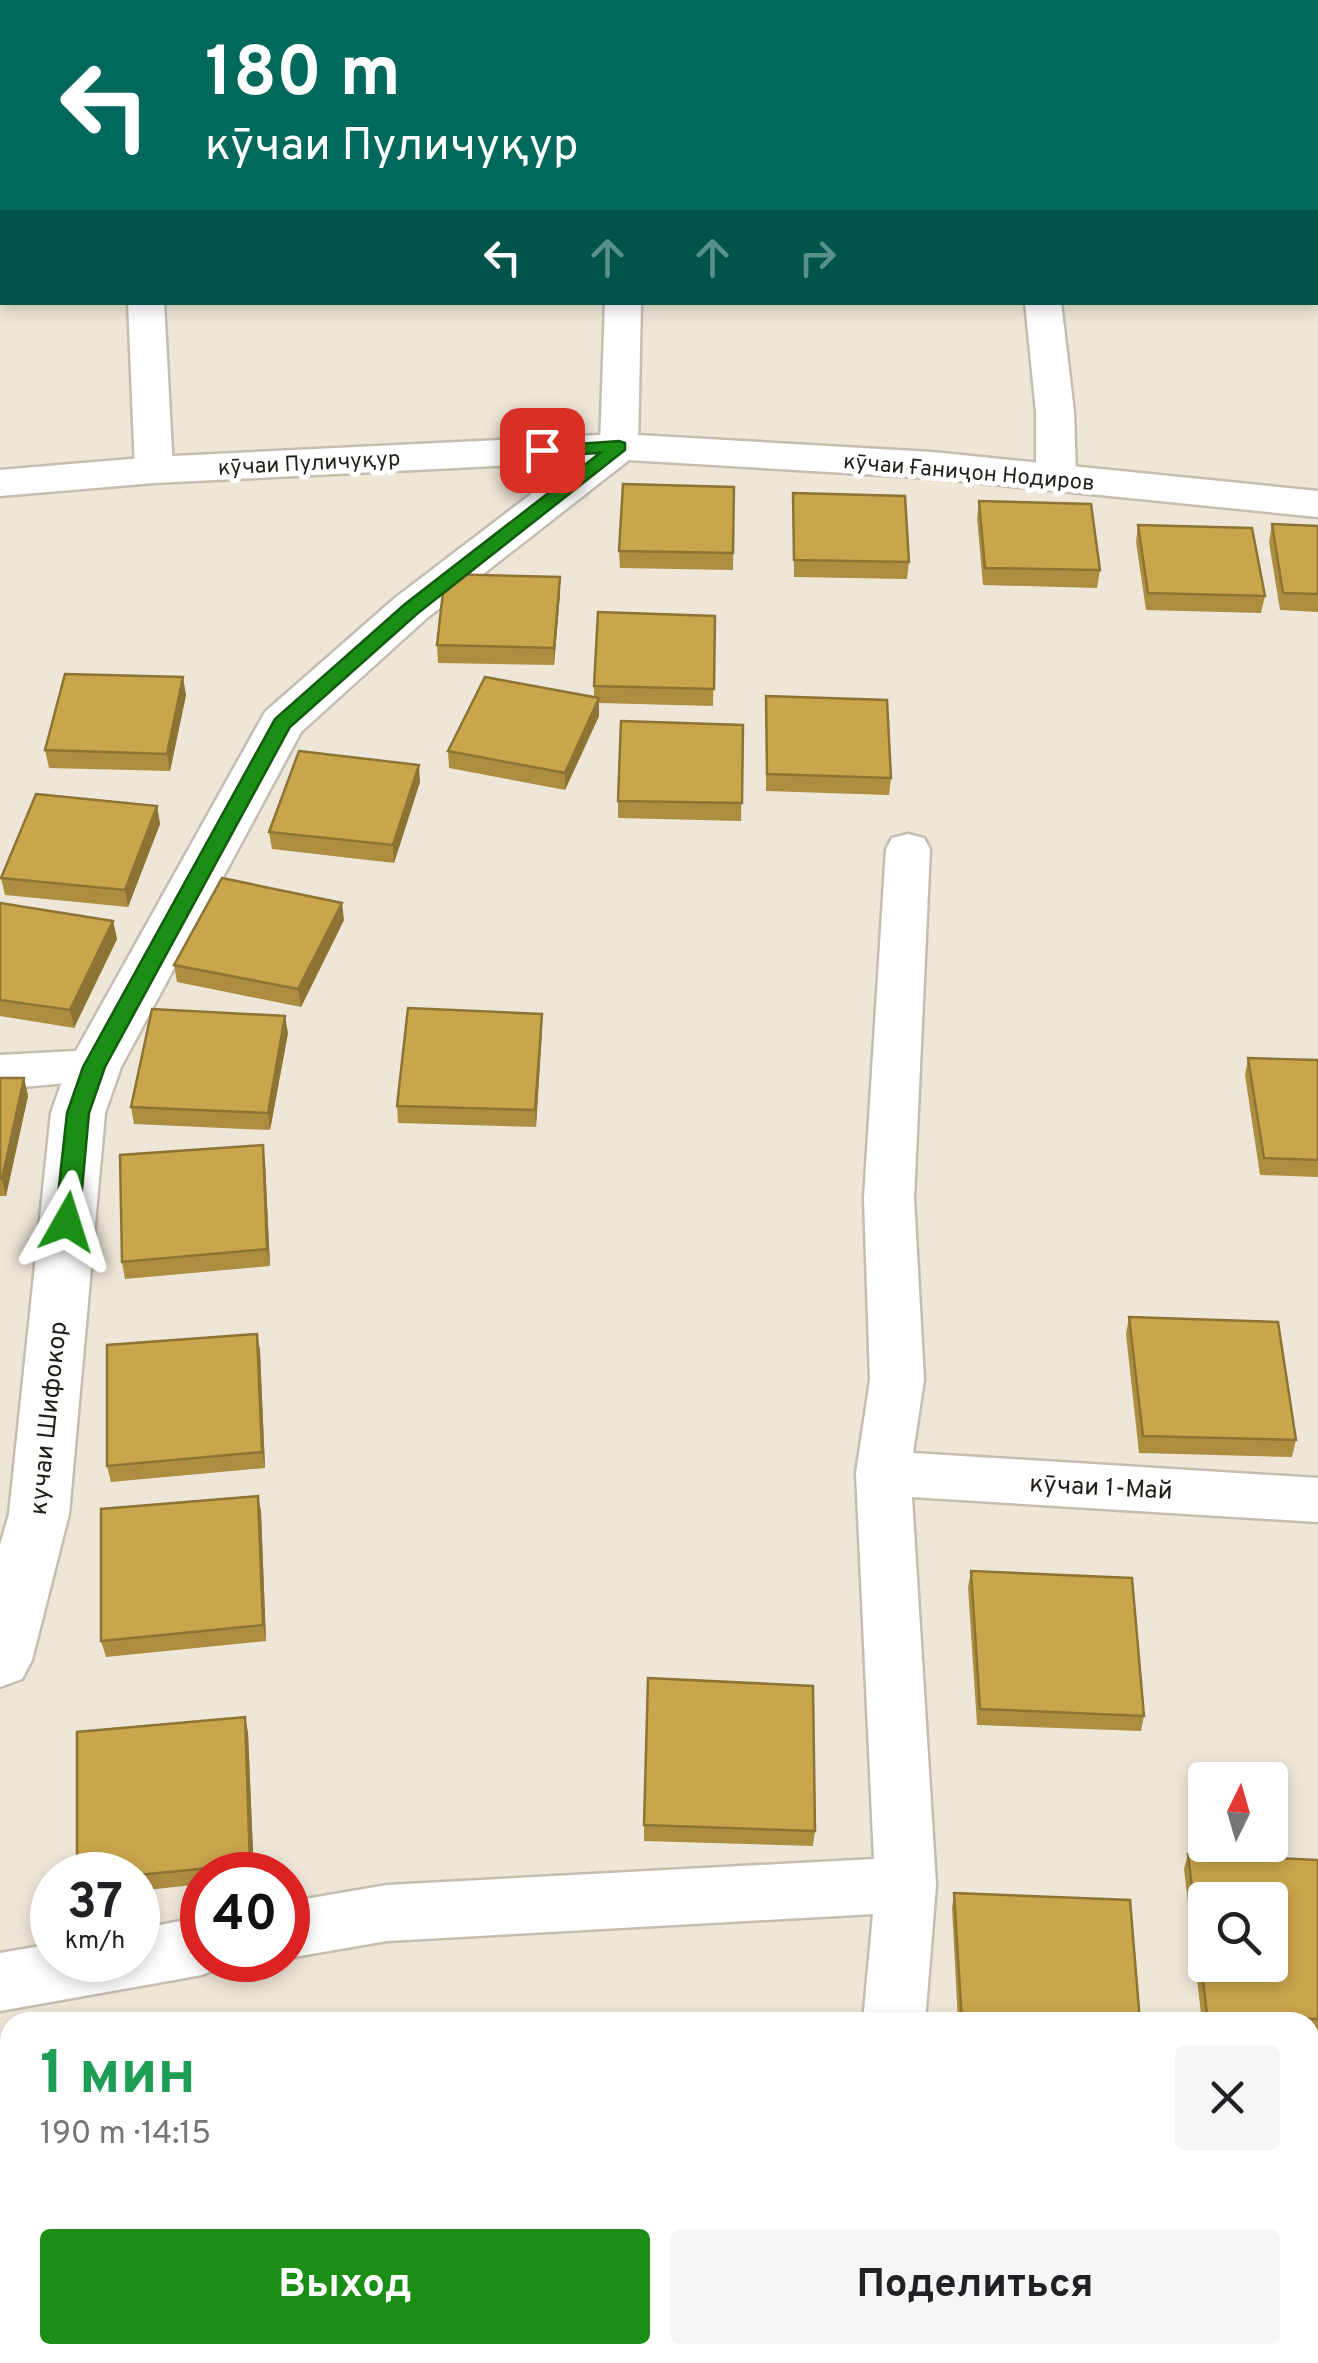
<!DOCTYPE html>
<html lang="ru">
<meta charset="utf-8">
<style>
body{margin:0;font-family:Overpass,sans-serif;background:#f6f6f6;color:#202124;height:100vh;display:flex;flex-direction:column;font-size:38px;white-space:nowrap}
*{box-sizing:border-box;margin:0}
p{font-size:32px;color:#757577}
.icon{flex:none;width:55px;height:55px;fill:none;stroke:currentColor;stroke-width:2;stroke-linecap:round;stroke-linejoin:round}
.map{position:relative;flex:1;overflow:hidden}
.drawer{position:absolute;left:0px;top:2012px;width:1320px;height:352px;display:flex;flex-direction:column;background:#fff;border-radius:30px 30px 0 0;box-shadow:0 5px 15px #0003}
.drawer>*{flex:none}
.guide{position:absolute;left:0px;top:0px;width:1320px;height:305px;box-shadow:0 5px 15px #0003;background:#00695c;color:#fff;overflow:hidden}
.needle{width:65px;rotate:5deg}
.buttons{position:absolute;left:1188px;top:1762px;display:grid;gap:20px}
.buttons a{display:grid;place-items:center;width:100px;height:100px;border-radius:10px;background:#fff;box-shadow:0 5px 15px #0003;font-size:50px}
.speed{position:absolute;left:30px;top:1852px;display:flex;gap:20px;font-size:50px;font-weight:700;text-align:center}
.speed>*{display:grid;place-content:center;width:130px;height:130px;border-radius:50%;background:#fff;box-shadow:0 5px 15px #0003;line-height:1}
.speed small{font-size:25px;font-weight:400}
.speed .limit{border:15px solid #d22;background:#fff;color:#111}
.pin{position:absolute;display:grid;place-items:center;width:85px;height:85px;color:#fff;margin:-42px;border-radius:20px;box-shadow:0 5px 15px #0006}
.me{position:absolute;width:110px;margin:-55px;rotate:6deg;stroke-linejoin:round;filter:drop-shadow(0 0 8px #0008)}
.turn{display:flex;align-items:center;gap:35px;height:210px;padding:0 40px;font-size:45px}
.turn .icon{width:130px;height:130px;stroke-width:2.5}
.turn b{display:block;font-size:70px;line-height:85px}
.lanes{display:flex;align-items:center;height:95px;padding:0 40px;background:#0003;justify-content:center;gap:50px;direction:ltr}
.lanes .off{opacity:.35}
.round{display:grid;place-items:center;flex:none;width:105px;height:105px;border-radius:10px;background:#f6f6f6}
.head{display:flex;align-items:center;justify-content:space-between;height:170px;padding:0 40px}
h1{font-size:60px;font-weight:700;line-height:75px;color:#1e9e55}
.action{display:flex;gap:20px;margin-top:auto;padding:20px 40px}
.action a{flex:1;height:115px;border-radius:10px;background:#1b8e15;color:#fff;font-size:40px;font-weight:700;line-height:115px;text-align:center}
.action a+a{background:#f6f6f6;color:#202124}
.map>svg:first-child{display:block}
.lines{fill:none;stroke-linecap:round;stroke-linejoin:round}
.minor-casing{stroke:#c5beb0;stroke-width:5}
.tertiary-casing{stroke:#c5beb0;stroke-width:5}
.minor{fill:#fff;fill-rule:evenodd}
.tertiary{fill:#fff;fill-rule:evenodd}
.wall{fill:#ad8e41}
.shaded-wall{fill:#8d7435}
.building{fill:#c9a54c;stroke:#8d7435;stroke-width:2.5;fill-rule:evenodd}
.route{fill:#1b8e15;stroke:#125c0e;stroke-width:2.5}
.labels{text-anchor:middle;stroke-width:10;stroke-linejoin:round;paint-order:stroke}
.far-street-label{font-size:22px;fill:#221f1a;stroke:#fff}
.street-label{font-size:25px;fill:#221f1a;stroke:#fff}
</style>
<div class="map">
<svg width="1318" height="2363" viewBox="0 0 1318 2363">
<rect width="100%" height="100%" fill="#eee7d8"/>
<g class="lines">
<!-- minor casing -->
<g class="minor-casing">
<g id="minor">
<polygon points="541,0 573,0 573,2 542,2"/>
<polygon points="128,302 164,302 173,470 168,478 140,478 135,470"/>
<polygon points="605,302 641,302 638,447 633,455 605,455 600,447"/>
<polygon points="1025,302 1061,302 1074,412 1076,478 1070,486 1042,486 1036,478 1036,412"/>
<polygon points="908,834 924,838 930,849 914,1198 924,1380 913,1453 1318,1478 1318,1522 912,1497 936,1885 925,2022 863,2022 873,1914 387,1941 288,1958 288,1902 387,1885 874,1859 856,1473 870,1380 864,1198 886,849 892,838"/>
<polygon points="94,1050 111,1055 118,1067 111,1079 0,1089 0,1055"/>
<polygon points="202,1917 202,1960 227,1960 224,1966 202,1975 0,2011 0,1953 52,1944 52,1960 138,1960 138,1929"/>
<rect x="835" y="2355" width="68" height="8"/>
</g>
</g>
<!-- tertiary casing -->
<g class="tertiary-casing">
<polygon id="tertiary" points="619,434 932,452 1318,491 1318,517 932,478 629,460 427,618 301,732 121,1067 105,1113 69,1514 32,1660 22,1679 0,1687 0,1545 9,1514 51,1113 67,1067 265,712 395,598 573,462 154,483 0,496 0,470 154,457"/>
</g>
<!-- minor -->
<use href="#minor" class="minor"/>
<!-- tertiary -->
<use href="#tertiary" class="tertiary"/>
</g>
<!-- wall -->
<g class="wall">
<polygon points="734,487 733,570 620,568 619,551"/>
<polygon points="793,493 909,562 907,579 794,577"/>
<polygon points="979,501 1100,570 1097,588 983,585 977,518"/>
<polygon points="1272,524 1318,526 1318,612 1280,610 1269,542"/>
<polygon points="1138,525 1265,596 1261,613 1146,610 1136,542"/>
<polygon points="560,577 560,594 554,665 438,663 437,645"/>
<polygon points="715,616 713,706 599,703 599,716 565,790 449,768 448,751 594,697 594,686"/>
<polygon points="186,695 170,771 49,768 45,750"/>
<polygon points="766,713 891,778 889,795 766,791"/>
<polygon points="743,725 741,821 618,818 618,801"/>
<polygon points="420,782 394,863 272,849 269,832"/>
<polygon points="157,806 160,824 128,907 5,895 1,878"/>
<polygon points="0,903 113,921 117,939 74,1028 0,1016"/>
<polygon points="344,920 301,1007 177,982 174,965"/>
<polygon points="542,1014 542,1031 536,1127 398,1123 397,1106"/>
<polygon points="288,1033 270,1130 134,1124 131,1107"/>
<polygon points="1248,1058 1318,1060 1318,1177 1260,1175 1245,1075"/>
<polygon points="0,1078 24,1078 28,1096 6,1196 0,1196"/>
<polygon points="263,1145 265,1162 270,1266 125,1279 122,1262"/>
<polygon points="1129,1317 1296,1440 1292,1457 1139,1453 1126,1334"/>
<polygon points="257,1334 260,1351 265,1468 111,1482 107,1466"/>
<polygon points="258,1496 261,1512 266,1641 106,1657 101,1641"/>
<polygon points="971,1571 1144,1716 1141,1731 977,1725 968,1587"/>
<polygon points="245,1717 248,1733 254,1875 202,1875 202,1884 138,1891 138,1875"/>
<polygon points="644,1825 815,1831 813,1846 644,1841"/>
<polygon points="1188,1854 1318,1860 1318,2034 1310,2033 1310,2022 1202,2022 1184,1869"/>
<polygon points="954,1893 1140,2022 958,2022 952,1908"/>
</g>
<!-- shaded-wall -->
<g class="shaded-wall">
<polygon points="560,577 560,594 554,665 554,648"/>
<polygon points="183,677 186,695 170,771 167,754"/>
<polygon points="599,698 599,716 565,790 565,773"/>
<polygon points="419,765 420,782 394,863 393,845"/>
<polygon points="157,806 160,824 128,907 125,890"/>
<polygon points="342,903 344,920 301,1007 298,989"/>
<polygon points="113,921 117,939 74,1028 70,1010"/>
<polygon points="542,1014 542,1031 536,1127 535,1110"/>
<polygon points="285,1016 288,1033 270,1130 268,1113"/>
<polygon points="24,1078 28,1096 6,1196 2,1179"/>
<polygon points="263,1145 265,1162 270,1266 267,1249"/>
<polygon points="257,1334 260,1351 265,1468 262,1452"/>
<polygon points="258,1496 261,1512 266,1641 263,1625"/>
<polygon points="245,1717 248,1733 254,1875 250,1864"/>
</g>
<!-- building -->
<g class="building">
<polygon points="623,484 734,487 733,553 619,551"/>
<polygon points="793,493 905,496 909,562 794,560"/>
<polygon points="979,501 1091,504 1100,570 985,568"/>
<polygon points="1272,524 1318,526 1318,594 1283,593"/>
<polygon points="1138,525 1252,528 1265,596 1148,593"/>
<polygon points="445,574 560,577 554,648 437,645"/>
<polygon points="598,612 715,616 714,689 594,686"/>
<polygon points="65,674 183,677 167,754 45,750"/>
<polygon points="485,677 599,698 565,773 448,751"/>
<polygon points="766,696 887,700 891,778 767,774"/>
<polygon points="621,721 743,725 742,803 618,801"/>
<polygon points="299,751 419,765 393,845 269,832"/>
<polygon points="36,794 157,806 125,890 1,878"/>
<polygon points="222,878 342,903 298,989 174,965"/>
<polygon points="0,903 113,921 70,1010 0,1000"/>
<polygon points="408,1008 542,1014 535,1110 397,1106"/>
<polygon points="152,1009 285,1016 268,1113 131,1107"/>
<polygon points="1248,1058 1318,1060 1318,1160 1264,1158"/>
<polygon points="0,1078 24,1078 2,1179 0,1179"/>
<polygon points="263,1145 267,1249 122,1262 120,1155"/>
<polygon points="1129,1317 1278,1322 1296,1440 1143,1436"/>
<polygon points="257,1334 262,1452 107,1466 107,1345"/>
<polygon points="258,1496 263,1625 101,1641 101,1509"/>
<polygon points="971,1571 1132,1578 1144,1716 980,1709"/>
<polygon points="648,1678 813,1686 815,1831 644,1825"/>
<polygon points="245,1717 250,1864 138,1875 77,1875 77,1732"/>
<path d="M1188 1854 1318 1860V2019L1207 2014ZM1205 1900H1270V1965H1205Z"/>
<polygon points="954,1893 1130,1900 1140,2022 962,2022"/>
<polygon points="614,2021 659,2022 614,2022"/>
<polygon points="996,2355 1190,2355 1190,2363 997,2363"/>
</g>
<!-- route -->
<polygon class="route" points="619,441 625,443 625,450 418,613 290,727 105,1067 89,1113 79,1222 75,1228 59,1228 55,1222 67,1113 83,1067 275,719 405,604 600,453 542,456 535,454 535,447"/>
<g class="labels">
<!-- far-street labels -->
<g class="far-street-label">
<text transform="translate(309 462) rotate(-3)" y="8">кӯчаи Пуличуқур</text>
<text transform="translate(969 471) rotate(5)" y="8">кӯчаи Ғаниҷон Нодиров</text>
</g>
<!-- street labels -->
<g class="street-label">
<text transform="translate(47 1418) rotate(-84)" y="9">кучаи Шифокор</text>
<text transform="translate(1101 1486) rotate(3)" y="9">кӯчаи 1-Май</text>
</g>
</g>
</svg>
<div class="buttons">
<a><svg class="needle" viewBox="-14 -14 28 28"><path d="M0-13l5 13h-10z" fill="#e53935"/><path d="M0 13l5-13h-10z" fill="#757577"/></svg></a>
<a><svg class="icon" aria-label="search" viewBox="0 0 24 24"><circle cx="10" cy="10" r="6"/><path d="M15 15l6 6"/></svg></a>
</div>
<div class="speed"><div>37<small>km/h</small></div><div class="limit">40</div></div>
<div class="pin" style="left:542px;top:450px;background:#d93025"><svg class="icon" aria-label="arrive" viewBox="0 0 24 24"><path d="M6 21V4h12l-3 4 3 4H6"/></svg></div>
<svg class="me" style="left:67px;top:1222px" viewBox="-20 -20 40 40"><path d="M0-17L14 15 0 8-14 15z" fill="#1b8e15" stroke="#fff" stroke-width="4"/></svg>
<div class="guide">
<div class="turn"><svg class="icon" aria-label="left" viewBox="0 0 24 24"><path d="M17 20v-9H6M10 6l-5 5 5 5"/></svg><div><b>180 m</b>кӯчаи Пуличуқур</div></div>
<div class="lanes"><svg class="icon" aria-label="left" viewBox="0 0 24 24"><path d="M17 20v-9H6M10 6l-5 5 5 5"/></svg><svg class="icon off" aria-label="ahead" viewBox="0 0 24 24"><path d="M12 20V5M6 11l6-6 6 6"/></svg><svg class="icon off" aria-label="ahead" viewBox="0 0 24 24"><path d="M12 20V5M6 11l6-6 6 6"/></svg><svg class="icon off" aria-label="right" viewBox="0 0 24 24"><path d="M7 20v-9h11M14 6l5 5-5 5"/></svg></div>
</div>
<section class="drawer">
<div class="head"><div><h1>1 мин</h1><p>190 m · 14:15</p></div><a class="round"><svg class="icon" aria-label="close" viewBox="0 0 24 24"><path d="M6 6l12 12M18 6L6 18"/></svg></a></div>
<div class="action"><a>Выход</a><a>Поделиться</a></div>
</section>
</div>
